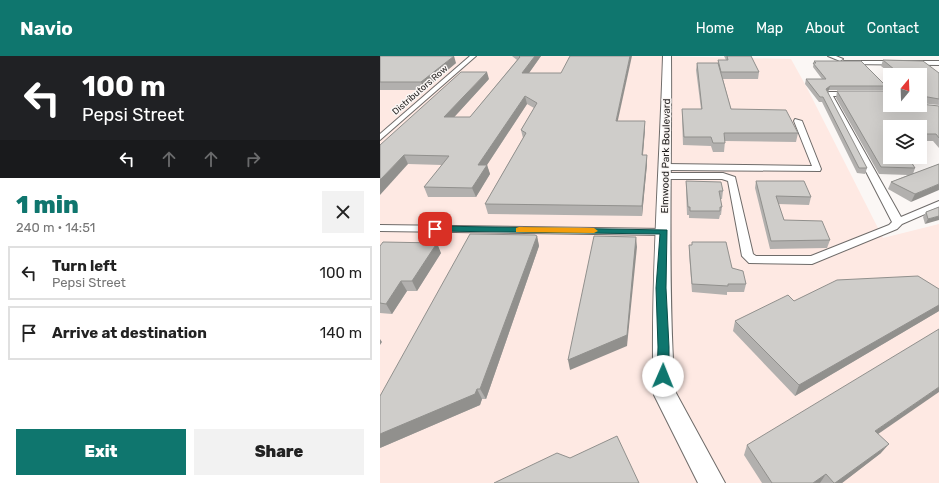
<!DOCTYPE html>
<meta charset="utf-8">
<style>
body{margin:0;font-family:Rubik,sans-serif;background:#f2f2f2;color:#222;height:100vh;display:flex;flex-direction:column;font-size:15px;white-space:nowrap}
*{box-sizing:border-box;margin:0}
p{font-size:13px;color:#767676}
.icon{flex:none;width:22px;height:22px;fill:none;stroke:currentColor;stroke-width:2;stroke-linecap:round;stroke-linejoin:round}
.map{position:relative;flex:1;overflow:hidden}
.drawer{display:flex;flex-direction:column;background:#fff;width:380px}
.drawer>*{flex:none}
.guide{background:#202124;color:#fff;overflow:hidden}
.needle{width:26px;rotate:19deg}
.buttons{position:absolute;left:503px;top:12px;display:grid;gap:8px}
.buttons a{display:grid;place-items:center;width:44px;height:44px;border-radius:0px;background:#fff;box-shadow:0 4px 16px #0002;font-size:20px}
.pin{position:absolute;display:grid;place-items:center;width:34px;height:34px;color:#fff;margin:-17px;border-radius:8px;box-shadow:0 2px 6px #0006}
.me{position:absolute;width:44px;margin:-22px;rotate:1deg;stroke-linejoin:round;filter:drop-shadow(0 0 3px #0008)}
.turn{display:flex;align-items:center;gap:14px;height:84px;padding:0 16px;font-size:18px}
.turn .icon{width:52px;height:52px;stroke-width:2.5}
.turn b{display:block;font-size:28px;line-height:34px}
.lanes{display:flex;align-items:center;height:38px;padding:0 16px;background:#0003;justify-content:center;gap:20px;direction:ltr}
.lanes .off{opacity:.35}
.round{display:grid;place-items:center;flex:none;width:42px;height:42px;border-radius:0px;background:#f2f2f2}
.head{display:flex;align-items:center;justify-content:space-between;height:68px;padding:0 16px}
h1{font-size:24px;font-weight:800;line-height:30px;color:#0f766e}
.button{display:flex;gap:8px;margin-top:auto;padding:8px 16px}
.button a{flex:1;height:46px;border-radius:0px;background:#0f766e;color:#fff;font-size:16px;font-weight:800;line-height:46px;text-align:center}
.button a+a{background:#f2f2f2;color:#222}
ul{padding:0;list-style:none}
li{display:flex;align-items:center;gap:12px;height:54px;margin:0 8px 6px;padding:0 8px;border:2px solid #e0e0e0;border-radius:0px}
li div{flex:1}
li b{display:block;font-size:15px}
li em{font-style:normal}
header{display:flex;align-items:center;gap:24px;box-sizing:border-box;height:56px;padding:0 20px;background:#0f766e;color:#fff}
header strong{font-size:19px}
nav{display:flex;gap:22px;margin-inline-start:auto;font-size:14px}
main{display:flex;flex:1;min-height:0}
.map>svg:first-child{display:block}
.industrial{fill:#fee9e3}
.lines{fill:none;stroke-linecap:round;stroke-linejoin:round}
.street-casing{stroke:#6e6b69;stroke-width:2}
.secondary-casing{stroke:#6e6b69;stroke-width:2}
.street{fill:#fff;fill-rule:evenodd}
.secondary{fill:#fff;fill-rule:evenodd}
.wall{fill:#b2b0ae}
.shaded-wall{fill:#91908d}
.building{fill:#cfcdca;stroke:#91908d}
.route{fill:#0f766e;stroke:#0a4d48}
.slow{fill:#f59e0b}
.labels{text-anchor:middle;stroke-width:3;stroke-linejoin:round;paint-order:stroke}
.far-street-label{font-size:9px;fill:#211f1e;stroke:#fbf7f5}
.street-label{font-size:10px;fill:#211f1e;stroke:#fbf7f5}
</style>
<header>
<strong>Navio</strong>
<nav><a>Home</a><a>Map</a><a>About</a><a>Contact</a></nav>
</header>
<main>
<section class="drawer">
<div class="guide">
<div class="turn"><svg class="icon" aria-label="left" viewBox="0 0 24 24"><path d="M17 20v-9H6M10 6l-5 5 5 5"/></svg><div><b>100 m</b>Pepsi Street</div></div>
<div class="lanes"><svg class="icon" aria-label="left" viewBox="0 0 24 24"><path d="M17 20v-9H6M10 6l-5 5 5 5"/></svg><svg class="icon off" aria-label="ahead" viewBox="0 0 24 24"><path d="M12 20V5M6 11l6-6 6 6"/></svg><svg class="icon off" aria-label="ahead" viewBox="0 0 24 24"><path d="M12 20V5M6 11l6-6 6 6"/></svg><svg class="icon off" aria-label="right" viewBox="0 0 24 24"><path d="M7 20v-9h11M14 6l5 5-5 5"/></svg></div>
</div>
<div class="head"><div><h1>1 min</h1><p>240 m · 14:51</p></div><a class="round"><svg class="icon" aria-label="close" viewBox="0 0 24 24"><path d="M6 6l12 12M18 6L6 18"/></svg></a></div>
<ul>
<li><svg class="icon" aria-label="left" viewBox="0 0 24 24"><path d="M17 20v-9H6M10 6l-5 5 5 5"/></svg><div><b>Turn left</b><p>Pepsi Street</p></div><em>100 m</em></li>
<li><svg class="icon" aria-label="arrive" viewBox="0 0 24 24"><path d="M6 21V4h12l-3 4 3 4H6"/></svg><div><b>Arrive at destination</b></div><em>140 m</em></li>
</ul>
<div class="button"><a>Exit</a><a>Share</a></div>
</section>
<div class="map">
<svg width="559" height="427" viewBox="0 0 559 427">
<rect width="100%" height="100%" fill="#fbf7f5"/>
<!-- industrial -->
<polygon class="industrial" points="0,0 281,0 411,3 426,30 503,182 559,168 559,427 0,427"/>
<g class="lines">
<!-- street casing -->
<g class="street-casing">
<g id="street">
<polygon points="90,0 96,0 0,84 0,78"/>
<polygon points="448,0 456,0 463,3 460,5"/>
<polygon points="464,5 559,5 559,9 466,8"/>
<polygon points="449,36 472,36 475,38 472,40 453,40 521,161 559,145 559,152 522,168 517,173 432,208 369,207 362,200 348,125 342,123 286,123 281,120 286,117 343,117 355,121 373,198 376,200 431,200 509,169 512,166 446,38"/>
<polygon points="415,63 422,65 441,113 440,115 286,114 282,111 286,108 432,110 414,65"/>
<polygon points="0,169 284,173 289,176 284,179 0,175"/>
</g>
</g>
<!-- secondary casing -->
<g class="secondary-casing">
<path id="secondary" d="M283 0H291C292 101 288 203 293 304L290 310 286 312 291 313 294 320 296 337 345 427H318L274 339 272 320 275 313 280 312 276 310 273 304C272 203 280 101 283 0Z"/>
</g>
<!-- street -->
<use href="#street" class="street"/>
<!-- secondary -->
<use href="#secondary" class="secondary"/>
</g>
<!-- wall -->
<g class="wall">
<polygon points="0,0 76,7 44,34 0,34"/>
<polygon points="132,0 161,0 149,17 238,65 265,73 263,99 267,99 267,108 262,160 108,158 105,148 143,82 141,74 154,52 147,48 107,109 110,118 96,141 48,141 44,131 62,109 28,108 0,89 109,23 74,61 90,61 137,4"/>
<polygon points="344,0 371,0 379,16 378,23 343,23 351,53 418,77 416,86 345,85 344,96 333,96 331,90 303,89 302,61 302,53 321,53 316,14 317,7 338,7 338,4 346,4"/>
<polygon points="503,4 559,17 559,49 540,47 540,19 512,19 501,10"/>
<polygon points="434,5 506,30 505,34 449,34 447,36 487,112 485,118 477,117 442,46 439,46 425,28 426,23 442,23 433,11"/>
<polygon points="457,35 510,49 559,50 559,92 553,85 540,85 540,71 510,71 510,101 535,112 533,118 559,108 531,146 508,133 511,126 528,119 499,118 456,42"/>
<polygon points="306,125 343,135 342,143 340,143 342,151 341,159 340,159 339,163 309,162 309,159 307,159 306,133"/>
<polygon points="376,125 431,141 429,149 398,148 404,164 450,184 447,192 390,193 375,132"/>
<polygon points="559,151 545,168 543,161 546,156"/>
<polygon points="157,180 159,190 106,343 102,343 100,349 0,392"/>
<polygon points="312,186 352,212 366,228 364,236 347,236 347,239 312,236 309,197 309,189 312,189"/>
<polygon points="0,190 61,197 37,235 27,235 12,258 0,257"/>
<polygon points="559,233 559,255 415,340 353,275 355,265 414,245"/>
<polygon points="498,378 501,397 462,427 382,427 364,399 367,389"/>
</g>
<!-- shaded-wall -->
<g class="shaded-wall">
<polygon points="74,0 76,7 44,34 41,26"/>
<polygon points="155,0 161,0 144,24 142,17"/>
<polygon points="250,0 252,0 236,73 236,65"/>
<polygon points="107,16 109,23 67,69 64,61"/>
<polygon points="450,30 449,34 445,38 446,33"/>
<polygon points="145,40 147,48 101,118 98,109"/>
<polygon points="265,65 265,73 262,108 262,99"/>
<polygon points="24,99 28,108 0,139 0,124"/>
<polygon points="267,99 267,108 262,160 262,150"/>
<polygon points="107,109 110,118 96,141 92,132"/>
<polygon points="559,128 559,134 531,146 535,138"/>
<polygon points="559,160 559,164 545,168 548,163"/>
<polygon points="157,180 159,190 106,343 100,333"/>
<polygon points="256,181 257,191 247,290 190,314 188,304"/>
<polygon points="57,187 61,197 37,235 32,225"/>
<polygon points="21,225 27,235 12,258 6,248"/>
<polygon points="559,249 559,255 415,340 419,329"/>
<polygon points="0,283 2,286 0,289"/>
<polygon points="559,331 559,336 488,385 495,375"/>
<polygon points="97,333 102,343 100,349 0,392 0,378"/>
<polygon points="509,388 501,397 462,427 455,427"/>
<polygon points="446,418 440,427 433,427"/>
</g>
<!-- building -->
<g class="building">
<polygon points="0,0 74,0 41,26 0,26"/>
<polygon points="139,0 155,0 142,17 181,17 190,0 250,0 236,65 265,65 262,99 267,99 262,150 105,148 146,77 141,74 157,47 145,40 98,109 107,109 92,132 44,131 69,100 24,99 0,124 0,89 81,16 107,16 64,61 90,61 140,1"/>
<polygon points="347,0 371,0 379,16 341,16 338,4 348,4"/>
<polygon points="503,4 543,5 559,17 559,43 542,40 541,27 540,27 540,19 521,19"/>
<polygon points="434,5 481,5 506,30 450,30 446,33 487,112 479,112 443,41 440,41 426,23 446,23 433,7 436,7"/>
<polygon points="317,7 338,7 351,53 406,54 418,77 344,77 345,87 333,87 331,81 304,81 302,53 322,53"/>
<polygon points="457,35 510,35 510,49 540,49 540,48 559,50 559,82 556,78 540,78 540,71 510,71 510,101 528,101 535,112 501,111"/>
<polygon points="559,108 559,128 535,138 511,126"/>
<polygon points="306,125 341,126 343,135 339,135 342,151 340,151 340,155 310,155 310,151 308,151"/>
<polygon points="376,125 424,125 431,141 396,140 404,164 442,165 450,184 391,185"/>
<polygon points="559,151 559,160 548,163 546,156"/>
<polygon points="90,178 155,179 157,180 100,333 97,333 95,338 0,378 0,340"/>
<polygon points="214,180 256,181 247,279 188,304"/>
<polygon points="3,186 57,187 32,225 21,225 6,248 0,247 0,190"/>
<polygon points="312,186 346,186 352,212 363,215 366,228 348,228 348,230 312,228 309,189 312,189"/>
<polygon points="538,220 559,233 559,249 419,329 355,265 408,239 414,245 457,224"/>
<polygon points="559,273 559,331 495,375 509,388 455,427 454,427 446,418 433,427 392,427 367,389"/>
<polygon points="237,380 259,427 114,427 177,397 190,402"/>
</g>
<!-- route -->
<polygon class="route" points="55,170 287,174 286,232 289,291 289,320 287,323 283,325 279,323 277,320 278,291 276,232 280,178 52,175 52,171"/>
<!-- slow -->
<polygon class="slow" points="139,171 214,172 218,175 214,177 136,176 136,172"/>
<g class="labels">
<!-- far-street labels -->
<g class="far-street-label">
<text transform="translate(40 34) rotate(-41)" y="3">Distributors Row</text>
</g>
<!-- street labels -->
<g class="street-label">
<text transform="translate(285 100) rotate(-89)" y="4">Elmwood Park Boulevard</text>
</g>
</g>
</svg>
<div class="buttons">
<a><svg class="needle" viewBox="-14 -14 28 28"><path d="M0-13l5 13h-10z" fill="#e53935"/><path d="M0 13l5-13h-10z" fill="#767676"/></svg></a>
<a><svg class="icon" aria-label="layers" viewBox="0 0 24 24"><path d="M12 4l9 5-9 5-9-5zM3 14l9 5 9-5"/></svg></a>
</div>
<div class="pin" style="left:55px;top:173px;background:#d93025"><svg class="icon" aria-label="arrive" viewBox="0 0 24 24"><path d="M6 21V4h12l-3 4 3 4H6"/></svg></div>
<svg class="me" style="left:283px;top:320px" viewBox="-20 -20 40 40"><circle r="19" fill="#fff"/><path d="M0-13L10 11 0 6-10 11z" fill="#0f766e"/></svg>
</div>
</main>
